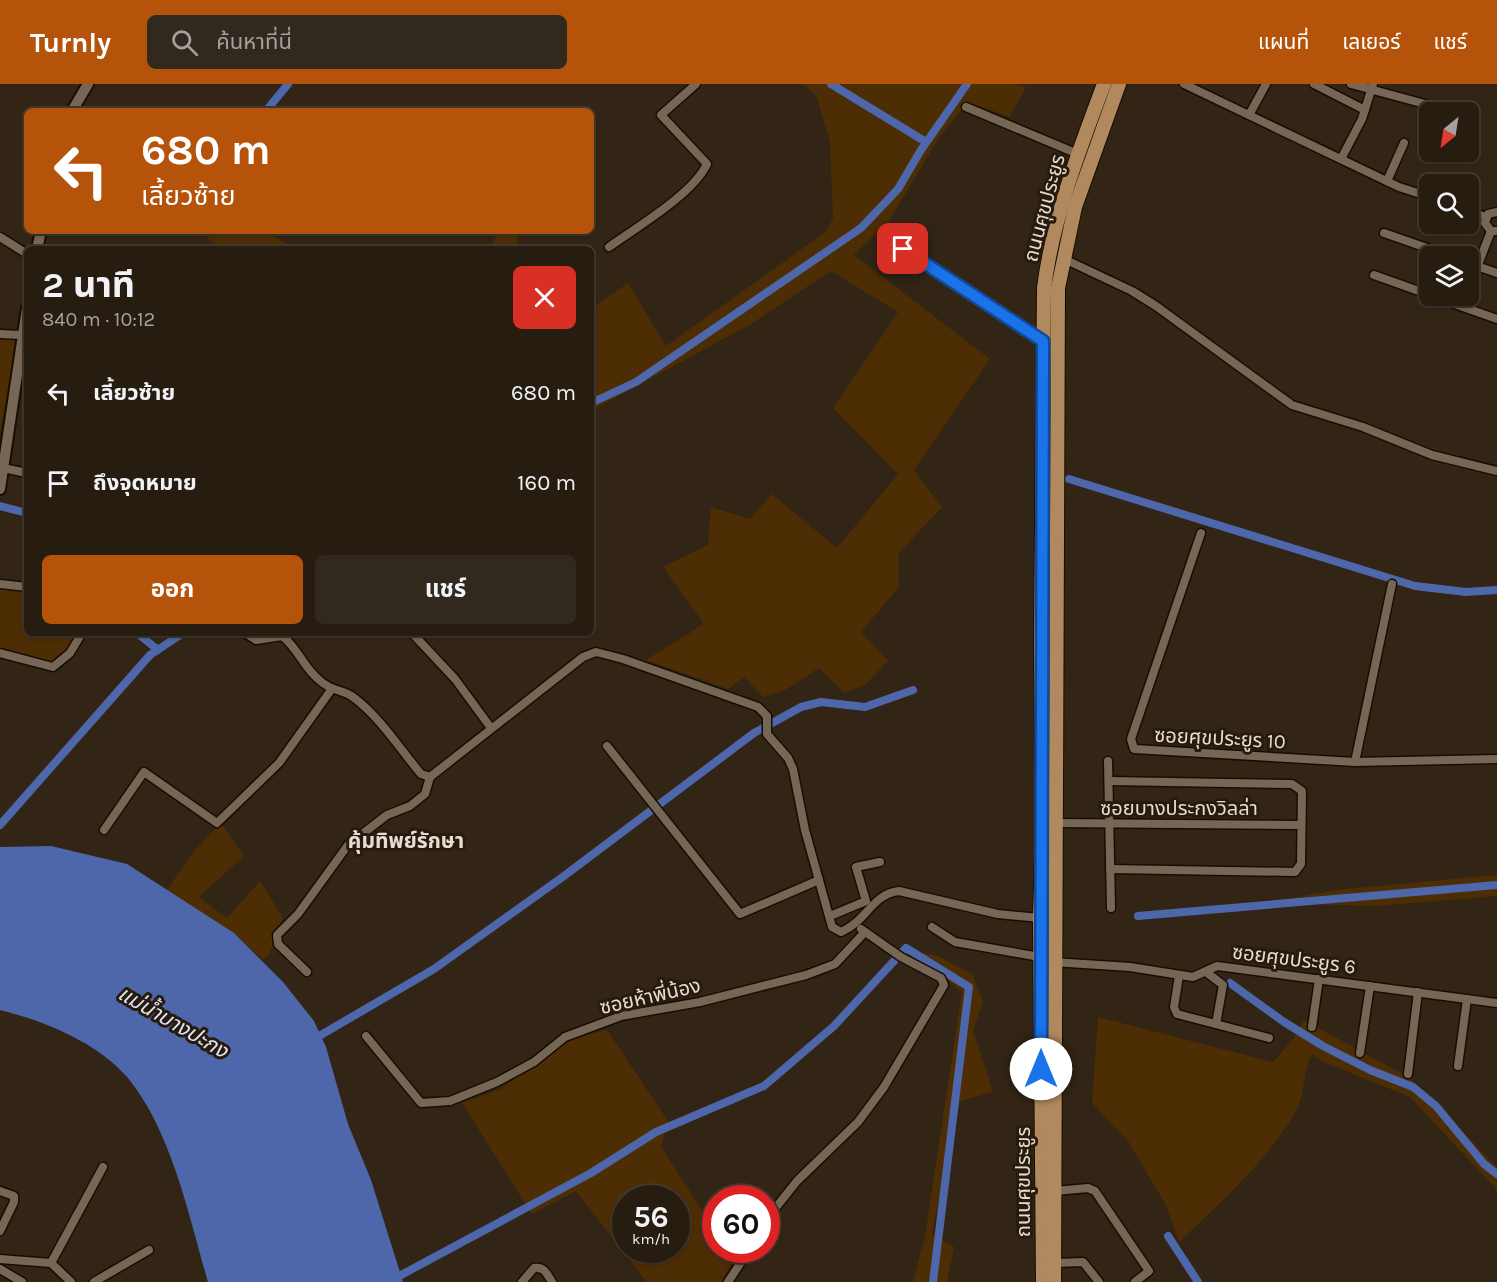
<!DOCTYPE html>
<html lang="th">
<meta charset="utf-8">
<style>
body{margin:0;font-family:Karla,"Noto Sans Thai",sans-serif;background:#32291e;color:#f1f3f6;height:100vh;display:flex;flex-direction:column;font-size:22px;white-space:nowrap}
*{box-sizing:border-box;margin:0}
p{font-size:20px;color:#a4a19f}
.icon{flex:none;width:33px;height:33px;fill:none;stroke:currentColor;stroke-width:2;stroke-linecap:round;stroke-linejoin:round}
.map{position:relative;flex:1;overflow:hidden}
.side{position:absolute;left:24px;top:162px;width:570px;height:390px;display:flex;flex-direction:column;background:#261c10;border-radius:9px;box-shadow:0 2px 4px #0004,0 0 0 2px #423a30}
.side>*{flex:none}
.top-card{position:absolute;left:24px;top:24px;width:570px;height:126px;border-radius:9px;box-shadow:0 2px 4px #0004,0 0 0 2px #423a30;background:#b45309;color:#fff;overflow:hidden}
.needle{width:39px;rotate:210deg}
.tools{position:absolute;left:1419px;top:18px;display:grid;gap:12px}
.tools a{display:grid;place-items:center;width:60px;height:60px;border-radius:9px;background:#261c10;box-shadow:0 2px 4px #0004,0 0 0 2px #423a30;font-size:30px}
.speed{position:absolute;left:612px;top:1101px;display:flex;gap:12px;font-size:30px;font-weight:700;text-align:center}
.speed>*{display:grid;place-content:center;width:78px;height:78px;border-radius:50%;background:#261c10;box-shadow:0 2px 4px #0004,0 0 0 2px #423a30;line-height:1}
.speed small{font-size:15px;font-weight:400}
.speed .limit{border:9px solid #d22;background:#fff;color:#111}
.pin{position:absolute;display:grid;place-items:center;width:51px;height:51px;color:#fff;margin:-26px;border-radius:12px;box-shadow:0 3px 9px #0006}
.me{position:absolute;width:66px;margin:-33px;rotate:0deg;stroke-linejoin:round;filter:drop-shadow(0 0 4px #0008)}
.turn{display:flex;align-items:center;gap:21px;height:126px;padding:0 18px;font-size:27px}
.turn .icon{width:78px;height:78px;stroke-width:2.5}
.turn b{display:block;font-size:42px;line-height:51px}
.round{display:grid;place-items:center;flex:none;width:63px;height:63px;border-radius:9px;background:#32291e}
.headline{display:flex;align-items:center;justify-content:space-between;height:102px;padding:0 18px}
h1{font-size:36px;font-weight:700;line-height:45px}
.action{display:flex;gap:12px;margin-top:auto;padding:12px 18px}
.action a{flex:1;height:69px;border-radius:9px;background:#b45309;color:#fff;font-size:24px;font-weight:700;line-height:69px;text-align:center}
.action a+a{background:#32291e;color:#f1f3f6}
ul{padding:0;list-style:none}
li{display:flex;align-items:center;gap:18px;height:90px;padding:0 18px}
li div{flex:1}
li b{display:block;font-size:22px}
li em{font-style:normal}
header{display:flex;align-items:center;gap:36px;box-sizing:border-box;height:84px;padding:0 30px;background:#b45309;color:#fff}
header strong{font-size:28px}
nav{display:flex;gap:33px;margin-inline-start:auto;font-size:21px}
.search{width:420px;height:54px;background:#32291e;display:flex;align-items:center;gap:15px;box-sizing:border-box;padding:0 21px;border-radius:9px;color:#a4a19f;font-size:22px}
.map>svg:first-child{display:block}
.green{fill:#4c2d04;fill-rule:evenodd}
.water{fill:#4d67aa}
.lines{fill:none;stroke-linecap:round;stroke-linejoin:round}
.canal{stroke:#4d67aa;stroke-width:8}
.minor-casing{stroke:#190d02;stroke-width:11}
.tertiary-casing{stroke:#190d02;stroke-width:14}
.primary-casing{stroke:#190d02;stroke-width:16}
.minor{stroke:#766656;stroke-width:8}
.tertiary{stroke:#766656;stroke-width:10}
.primary{stroke:#b0895e;stroke-width:14}
.route-casing{stroke:#114b97;stroke-width:15}
.route{stroke:#1a73e8;stroke-width:10}
.labels{text-anchor:middle;stroke-width:6;stroke-linejoin:round;paint-order:stroke}
.street-label{font-size:20px;fill:#e5dcd3;stroke:#281b0d}
.neighbourhood-label{font-size:21px;font-weight:bold;fill:#e5dcd3;stroke:#281b0d}
.water-label{font-size:21px;font-style:italic;fill:#dbe3f7;stroke:#281b0d}
</style>
<header>
<strong>Turnly</strong>
<div class="search"><svg class="icon" aria-label="search" viewBox="0 0 24 24"><circle cx="10" cy="10" r="6"/><path d="M15 15l6 6"/></svg>ค้นหาที่นี่</div>
<nav><a>แผนที่</a><a>เลเยอร์</a><a>แชร์</a></nav>
</header>
<div class="map">
<svg width="1497" height="1198" viewBox="0 0 1497 1198">
<rect width="100%" height="100%" fill="#322516"/>
<!-- green -->
<g class="green">
<polygon points="802,0 1014,0 1026,3 1010,33 968,18 941,51 888,138 854,171 990,275 914,386 942,423 898,470 899,503 861,548 888,577 865,601 844,609 819,584 785,606 763,613 744,593 728,605 646,576 704,540 663,483 708,461 711,423 750,435 772,410 837,464 898,390 833,324 898,228 831,187 751,240 591,327 591,225 628,199 666,262 824,149 833,135 830,58 816,11"/>
<polygon points="199,147 269,147 292,165 221,165"/>
<polygon points="499,147 517,147 517,165 489,165"/>
<polygon points="0,253 18,254 0,347"/>
<path d="M0 504 27 506V549H78C62 575 58 583 27 574 18 571 8 570 0 565Z"/>
<polygon points="221,739 244,772 199,813 227,834 260,797 283,834 269,870 263,876 234,849 166,807 195,766"/>
<polygon points="1497,791 1497,812 1376,822 1268,819 1335,806"/>
<polygon points="910,866 938,872 972,890 983,918 973,946 993,1008 960,1017 932,1149 954,1163 947,1198 913,1198 925,1152 962,908"/>
<path d="M1098 933 1273 978 1293 955 1304 936 1410 994 1497 1083V1106L1410 1013 1321 977 1312 970C1302 988 1306 1012 1294 1031 1264 1080 1220 1119 1179 1158L1166 1121 1128 1057 1092 1019Z"/>
<path d="M607 946 668 1037 661 1063 715 1146 716 1166H728L734 1175 721 1198H647L576 1107 532 1130 462 1019 499 1006 567 956ZM626 1114H676V1166H626Z"/>
</g>
<!-- water -->
<path class="water" d="M51 762 127 780 234 849 283 898 314 937 326 963 348 1040 371 1096 403 1198H208C189 1133 172 1048 128 994 97 958 44 937 0 926V763Z"/>
<g class="lines">
<!-- canal -->
<g class="canal">
<polyline points="831,0 926,58"/>
<polyline points="266,27 288,0"/>
<polyline points="591,319 636,298 861,144 898,105 921,66 967,0"/>
<polyline points="1069,395 1415,502 1466,508 1497,506"/>
<polyline points="0,422 27,429"/>
<polyline points="137,549 158,566"/>
<polyline points="0,741 150,571 183,549"/>
<polyline points="1138,832 1497,801"/>
<polyline points="1230,899 1284,938 1323,962 1370,986 1413,1003 1436,1022 1484,1080 1497,1090"/>
<polyline points="314,955 434,885 564,792 754,649 801,623 821,618 865,623 913,606"/>
<polyline points="1168,1152 1198,1198"/>
<polyline points="388,1198 591,1089 656,1048 764,1002 834,942 906,864 969,903 933,1198"/>
</g>
<!-- minor casing -->
<g class="minor-casing">
<g id="minor">
<polyline points="1184,0 1399,103 1430,113"/>
<polyline points="1314,0 1365,26"/>
<polyline points="1351,0 1425,20"/>
<polyline points="966,23 1078,70"/>
<polyline points="1249,31 1266,0"/>
<polyline points="1341,75 1362,35 1373,0"/>
<polyline points="1387,97 1404,59"/>
<polyline points="1468,127 1486,133"/>
<polyline points="1497,128 1488,130 1485,139 1491,147 1497,147"/>
<polyline points="1384,149 1450,172"/>
<polyline points="0,153 27,170"/>
<polyline points="889,156 1043,257"/>
<path d="M609 163C637 143 693 110 707 80L661 31 696 0"/>
<polyline points="1062,174 1132,207 1156,222 1292,321 1363,343 1432,371 1497,387"/>
<polyline points="1468,179 1497,189"/>
<polyline points="1374,191 1430,211"/>
<polyline points="1468,207 1491,147"/>
<polyline points="1432,212 1497,235"/>
<polyline points="0,250 22,251"/>
<polyline points="3,384 27,389"/>
<polyline points="1201,449 1131,655 1134,665 1355,678 1497,675"/>
<polyline points="0,500 27,503"/>
<path d="M245 549 256 556 282 552C297 563 303 582 317 594 331 608 342 605 353 613 380 633 400 665 421 690L430 693 583 573 596 568 623 575 758 623 767 632V650L788 674 793 685 805 746 832 843 841 848C867 837 872 810 899 807L998 830 1040 834"/>
<polyline points="412,549 455,595 491,644"/>
<polyline points="0,569 53,583 70,569 82,549"/>
<polyline points="607,662 740,830 819,796"/>
<polyline points="1108,677 1111,824"/>
<polyline points="1355,678 1392,500"/>
<polyline points="1109,697 1292,700 1302,707 1301,780 1295,788 1110,785"/>
<polyline points="1056,739 1301,741"/>
<polyline points="104,746 144,688 217,739 279,679 331,606"/>
<polyline points="830,832 866,817 856,783 880,778"/>
<polyline points="932,843 955,858 1040,873"/>
<polyline points="1053,878 1130,883 1193,893 1217,882 1225,883 1497,919"/>
<polyline points="307,888 278,860 277,851 298,830 348,761 387,731 410,722 425,710 430,693"/>
<polyline points="1206,888 1223,901 1216,940"/>
<polyline points="1179,892 1174,923 1177,930 1269,954"/>
<polyline points="1312,943 1319,895"/>
<polyline points="366,952 421,1019 450,1017 497,998 534,978 565,953 621,932 700,918 806,891 835,880 865,848"/>
<polyline points="1360,969 1370,902"/>
<polyline points="1458,982 1467,915"/>
<polyline points="1408,990 1418,908"/>
<polyline points="0,1107 14,1112 14,1118 0,1147"/>
<polyline points="1055,1107 1088,1104 1095,1107 1149,1187 1135,1198"/>
<polyline points="766,1136 797,1097 858,1038 884,1003 944,901 941,894 901,873 861,845"/>
<polyline points="0,1175 51,1179 71,1198"/>
<polyline points="51,1179 103,1083"/>
<polyline points="1054,1179 1083,1178 1099,1198"/>
<polyline points="0,1185 22,1198"/>
<polyline points="94,1198 149,1166"/>
<path d="M522 1198 534 1184C544 1182 547 1190 552 1198"/>
<polyline points="728,1198 749,1166"/>
</g>
</g>
<!-- tertiary casing -->
<g class="tertiary-casing">
<g id="tertiary">
<polyline points="72,27 88,0"/>
<polyline points="37,165 41,147"/>
<polyline points="0,405 27,224"/>
</g>
</g>
<!-- primary casing -->
<g class="primary-casing">
<g id="primary">
<path d="M1043 1198 1040 834 1043 740 1041 563 1044 204C1053 133 1079 67 1104 0"/>
<polyline points="1054,1198 1058,204 1075,123 1119,0"/>
</g>
</g>
<!-- minor -->
<use href="#minor" class="minor"/>
<!-- tertiary -->
<use href="#tertiary" class="tertiary"/>
<!-- primary -->
<use href="#primary" class="primary"/>
</g>
<g class="lines">
<!-- route casing -->
<g class="route-casing">
<polyline id="route" points="903,165 1043,257 1041,985"/>
</g>
<!-- route -->
<use href="#route" class="route"/>
</g>
<g class="labels">
<!-- street labels -->
<g class="street-label">
<text transform="translate(1044 124) rotate(-75)" y="7">ถนนศุขประยูร</text>
<text transform="translate(1220 654) rotate(3)" y="7">ซอยศุขประยูร 10</text>
<text x="1179" y="731">ซอยบางประกงวิลล่า</text>
<text transform="translate(1294 875) rotate(7)" y="7">ซอยศุขประยูร 6</text>
<text transform="translate(650 912) rotate(-13)" y="7">ซอยห้าพี่น้อง</text>
<text transform="translate(1023 1098) rotate(-90)" y="7">ถนนศุขประยูร</text>
</g>
<!-- neighbourhood labels -->
<g class="neighbourhood-label">
<text x="406" y="764">คุ้มทิพย์รักษา</text>
</g>
<!-- water labels -->
<g class="water-label">
<text transform="translate(173 938) rotate(30)" y="7">แม่น้ำบางปะกง</text>
</g>
</g>
</svg>
<div class="tools">
<a><svg class="needle" viewBox="-14 -14 28 28"><path d="M0-13l5 13h-10z" fill="#e53935"/><path d="M0 13l5-13h-10z" fill="#a4a19f"/></svg></a>
<a><svg class="icon" aria-label="search" viewBox="0 0 24 24"><circle cx="10" cy="10" r="6"/><path d="M15 15l6 6"/></svg></a>
<a><svg class="icon" aria-label="layers" viewBox="0 0 24 24"><path d="M12 4l9 5-9 5-9-5zM3 14l9 5 9-5"/></svg></a>
</div>
<div class="speed"><div>56<small>km/h</small></div><div class="limit">60</div></div>
<div class="pin" style="left:903px;top:165px;background:#d93025"><svg class="icon" aria-label="arrive" viewBox="0 0 24 24"><path d="M6 21V4h12l-3 4 3 4H6"/></svg></div>
<svg class="me" style="left:1041px;top:985px" viewBox="-20 -20 40 40"><circle r="19" fill="#fff"/><path d="M0-13L10 11 0 6-10 11z" fill="#1a73e8"/></svg>
<div class="top-card">
<div class="turn"><svg class="icon" aria-label="left" viewBox="0 0 24 24"><path d="M17 20v-9H6M10 6l-5 5 5 5"/></svg><div><b>680 m</b>เลี้ยวซ้าย</div></div>
</div>
<section class="side">
<div class="headline"><div><h1>2 นาที</h1><p>840 m · 10:12</p></div><a class="round" style="background:#d93025;color:#fff"><svg class="icon" aria-label="close" viewBox="0 0 24 24"><path d="M6 6l12 12M18 6L6 18"/></svg></a></div>
<ul>
<li><svg class="icon" aria-label="left" viewBox="0 0 24 24"><path d="M17 20v-9H6M10 6l-5 5 5 5"/></svg><div><b>เลี้ยวซ้าย</b></div><em>680 m</em></li>
<li><svg class="icon" aria-label="arrive" viewBox="0 0 24 24"><path d="M6 21V4h12l-3 4 3 4H6"/></svg><div><b>ถึงจุดหมาย</b></div><em>160 m</em></li>
</ul>
<div class="action"><a>ออก</a><a>แชร์</a></div>
</section>
</div>
